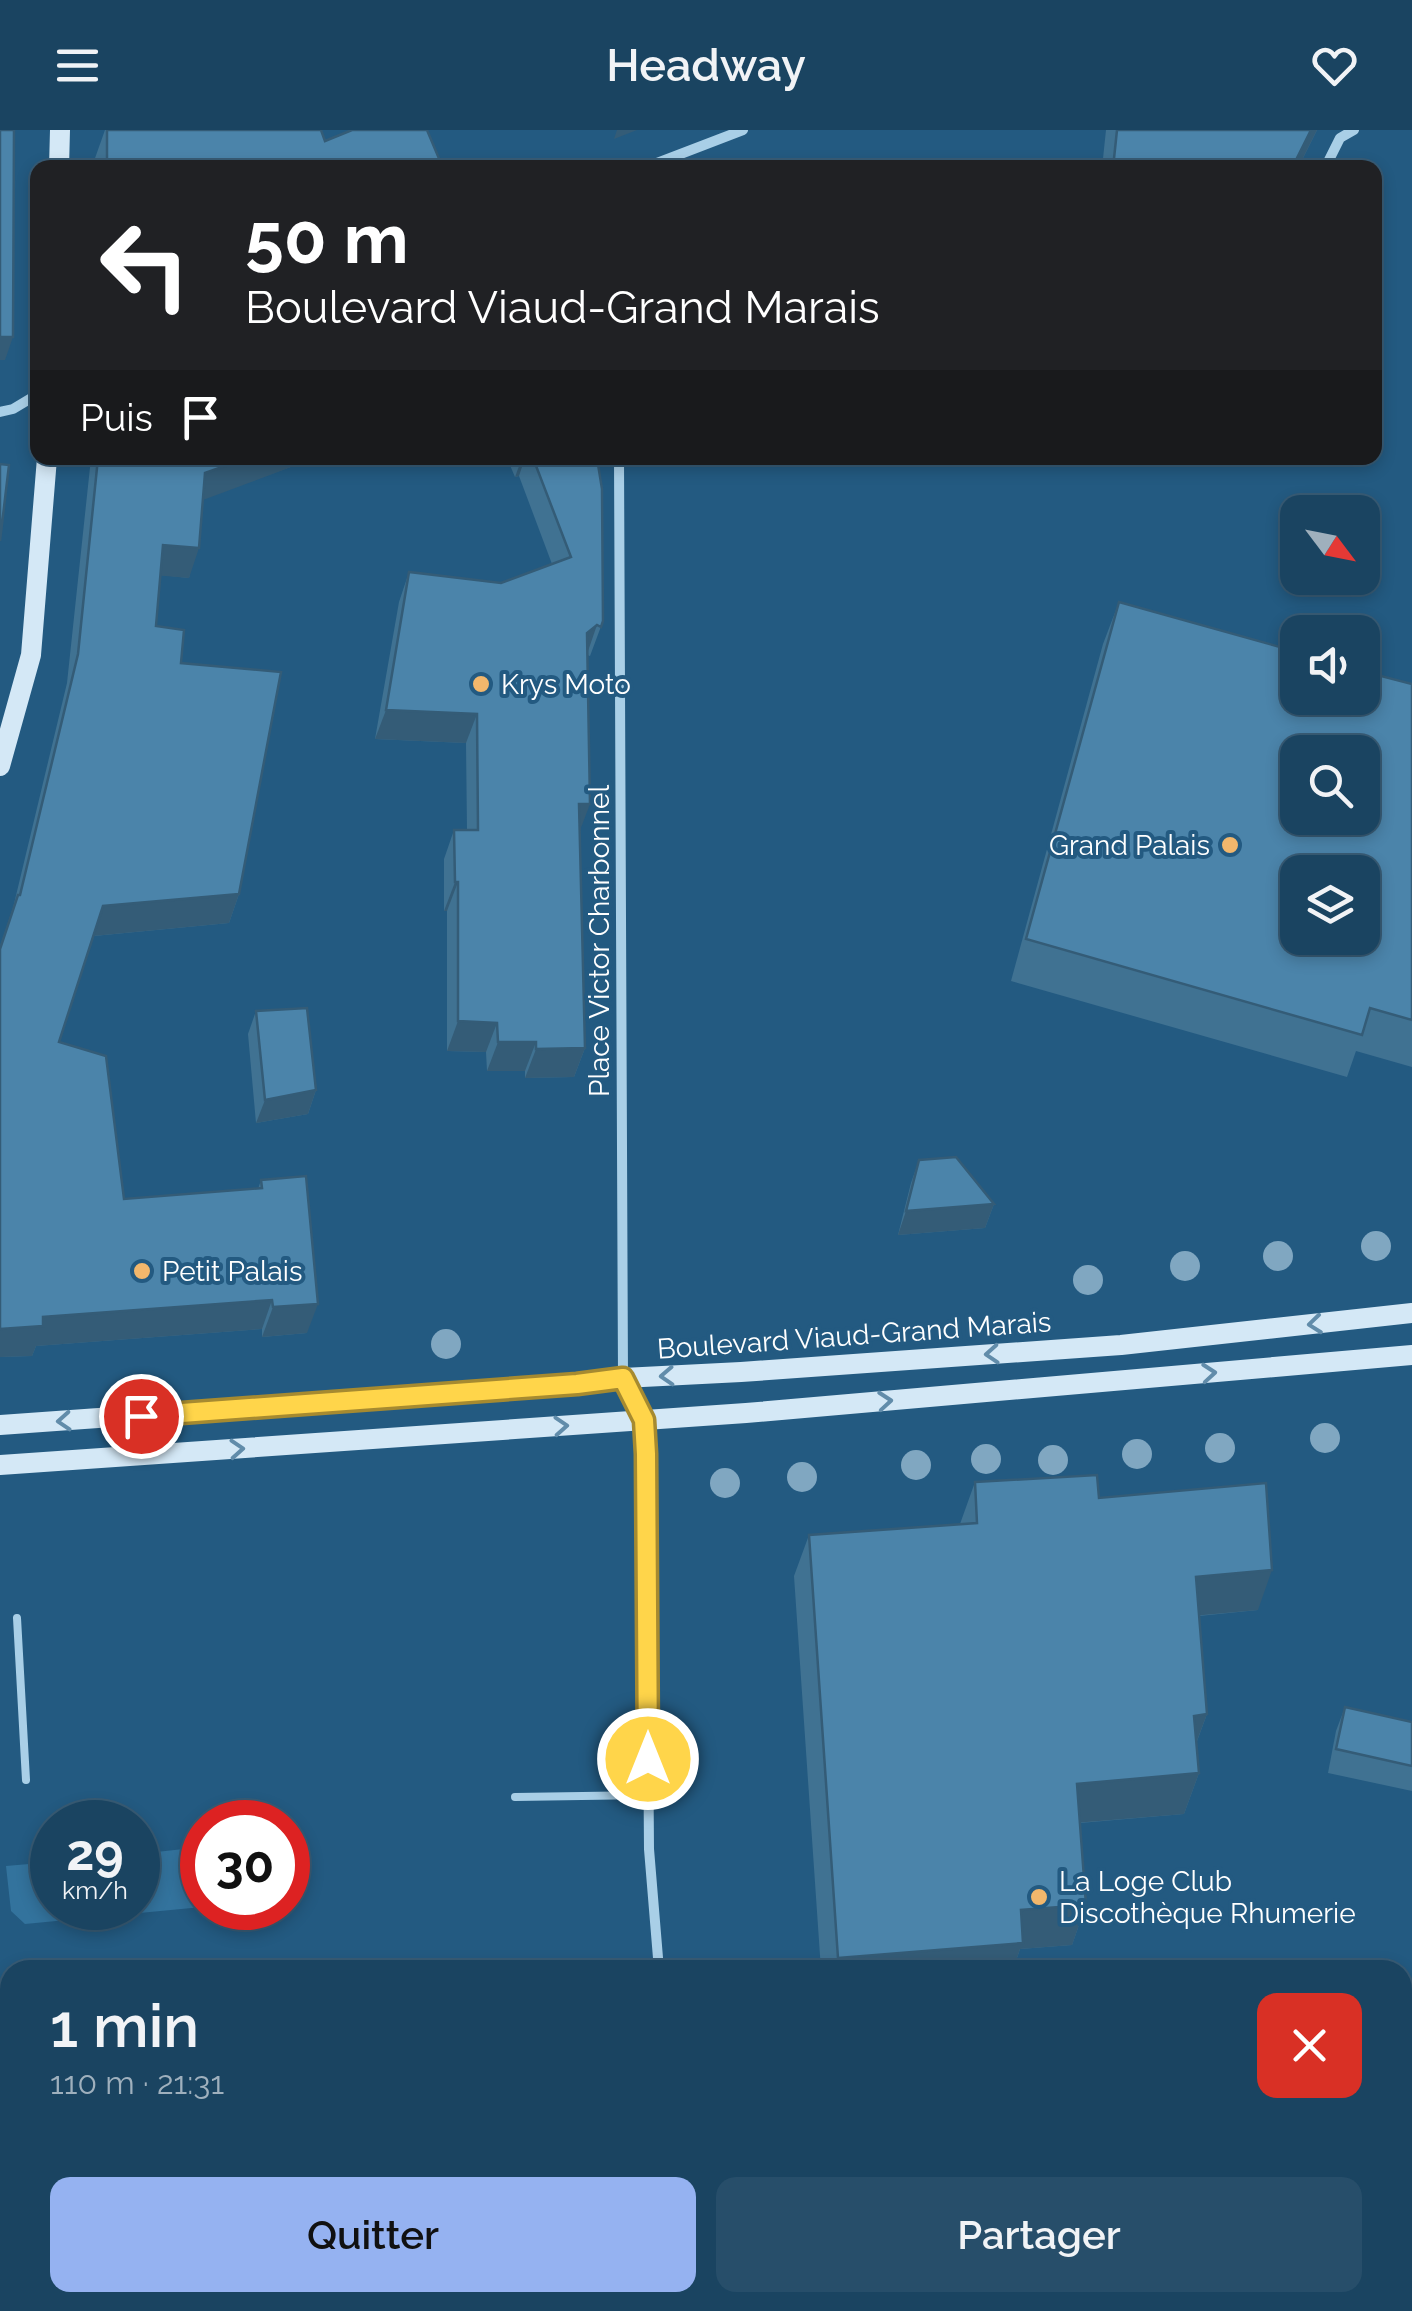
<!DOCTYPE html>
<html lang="fr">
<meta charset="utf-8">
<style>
body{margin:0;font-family:Raleway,sans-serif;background:#274e6a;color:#f1f3f6;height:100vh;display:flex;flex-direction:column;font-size:38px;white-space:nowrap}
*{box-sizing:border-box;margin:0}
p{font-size:32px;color:#9fb0bd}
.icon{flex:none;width:55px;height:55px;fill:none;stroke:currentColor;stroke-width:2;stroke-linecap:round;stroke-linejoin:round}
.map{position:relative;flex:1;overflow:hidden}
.drawer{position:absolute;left:0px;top:1830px;width:1412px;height:352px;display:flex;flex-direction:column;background:#1a4461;border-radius:30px 30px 0 0;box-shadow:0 5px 15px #0003,0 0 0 2px #385c76}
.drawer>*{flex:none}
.hud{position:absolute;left:30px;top:30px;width:1352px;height:305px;border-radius:20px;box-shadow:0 5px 15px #0003,0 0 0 2px #385c76;background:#202124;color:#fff;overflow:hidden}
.needle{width:65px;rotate:122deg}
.fabs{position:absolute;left:1280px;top:365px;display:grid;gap:20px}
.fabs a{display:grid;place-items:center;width:100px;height:100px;border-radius:20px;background:#1a4461;box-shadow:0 5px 15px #0003,0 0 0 2px #385c76;font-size:50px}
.speed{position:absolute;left:30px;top:1670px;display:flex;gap:20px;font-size:50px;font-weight:700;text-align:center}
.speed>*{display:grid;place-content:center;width:130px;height:130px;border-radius:50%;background:#1a4461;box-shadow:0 5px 15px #0003,0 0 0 2px #385c76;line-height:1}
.speed small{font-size:25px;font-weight:400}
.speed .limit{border:15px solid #d22;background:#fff;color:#111}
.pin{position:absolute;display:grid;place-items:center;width:85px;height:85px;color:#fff;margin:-42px;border:5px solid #fff;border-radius:50%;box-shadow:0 2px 10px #0007}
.me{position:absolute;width:110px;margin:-55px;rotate:0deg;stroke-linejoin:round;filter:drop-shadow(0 0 8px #0008)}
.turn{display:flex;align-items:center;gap:35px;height:210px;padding:0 50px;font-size:45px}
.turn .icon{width:130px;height:130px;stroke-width:2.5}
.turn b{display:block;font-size:70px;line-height:85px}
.then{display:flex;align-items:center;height:95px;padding:0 50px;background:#0003;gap:20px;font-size:38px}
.round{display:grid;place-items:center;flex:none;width:105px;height:105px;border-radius:20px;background:#274e6a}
.overview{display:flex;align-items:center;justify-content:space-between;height:170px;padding:0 50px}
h1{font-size:60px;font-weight:600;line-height:75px}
.primary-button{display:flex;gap:20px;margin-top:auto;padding:20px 50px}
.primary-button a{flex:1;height:115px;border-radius:20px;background:#95b2f1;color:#111;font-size:40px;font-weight:600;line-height:115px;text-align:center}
.primary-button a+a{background:#274e6a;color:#f1f3f6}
header{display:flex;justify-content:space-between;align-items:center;height:130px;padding:0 50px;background:#1a4461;font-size:45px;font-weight:600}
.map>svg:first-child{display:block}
.green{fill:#33739d}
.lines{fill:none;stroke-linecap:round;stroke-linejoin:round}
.stream{stroke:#9dcce8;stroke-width:15}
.lane{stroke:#a9cfe7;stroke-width:8}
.street{stroke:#a9cfe7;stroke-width:10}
.secondary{stroke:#d4e8f6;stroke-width:20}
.tree{fill:#80a7c1}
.wall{fill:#407292}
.shaded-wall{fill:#345c77}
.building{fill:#4b84aa;stroke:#345c77;stroke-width:2.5;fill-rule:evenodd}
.oneway{stroke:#618caa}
.route-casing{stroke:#a68a30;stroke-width:25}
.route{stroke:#ffd54a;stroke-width:18}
.poi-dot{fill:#f2b76c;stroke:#235a81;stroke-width:4}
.labels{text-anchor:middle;stroke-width:8;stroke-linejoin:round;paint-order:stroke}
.poi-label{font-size:28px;fill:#fff;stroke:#235a81;text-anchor:start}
.street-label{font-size:28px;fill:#fff;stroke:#235a81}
</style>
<header><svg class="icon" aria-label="menu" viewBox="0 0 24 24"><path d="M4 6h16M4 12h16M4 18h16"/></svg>Headway<svg class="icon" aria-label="heart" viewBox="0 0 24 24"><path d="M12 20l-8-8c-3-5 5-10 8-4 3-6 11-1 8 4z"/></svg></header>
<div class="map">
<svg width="1412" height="2181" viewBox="0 0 1412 2181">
<rect width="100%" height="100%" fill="#235a81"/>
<!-- green -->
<g class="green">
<polygon points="202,1717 202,1777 25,1794 11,1781 6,1736 52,1732 52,1778 138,1778 138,1724"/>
<polygon points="1403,2081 1412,2081 1412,2181 1352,2181 1353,2173 1402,2172"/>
<polygon points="723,2173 723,2172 943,2173 942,2181 722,2181"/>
</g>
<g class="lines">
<!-- stream -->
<polyline class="stream" points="588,2181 589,2178"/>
<!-- lane -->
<g class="lane">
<polyline points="17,1488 26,1650"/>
<polyline points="515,1667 649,1665"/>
<polyline points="1402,2056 1412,2056"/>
</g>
<!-- street -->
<g class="street">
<polyline points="644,38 743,0"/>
<polyline points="1325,38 1340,8 1354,0"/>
<polyline points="0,282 13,279 38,264"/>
<polyline points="619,328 623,1248 644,1290 646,1324 649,1719 659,1840"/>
<polyline points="654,2181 655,2172"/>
</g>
<!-- secondary -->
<g class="secondary">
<polyline points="59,38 60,0"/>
<polyline points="0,636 31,525 47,328"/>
<polyline points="0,1295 577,1254 623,1248 741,1242 1121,1215 1412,1183"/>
<polyline points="0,1335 746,1283 1412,1225"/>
</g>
</g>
<!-- trees -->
<g class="tree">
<circle cx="1376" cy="1116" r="15"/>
<circle cx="1278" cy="1126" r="15"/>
<circle cx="1185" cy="1136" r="15"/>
<circle cx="1088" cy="1150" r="15"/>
<circle cx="446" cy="1214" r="15"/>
<circle cx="1325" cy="1308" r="15"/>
<circle cx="1220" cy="1318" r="15"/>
<circle cx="1137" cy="1324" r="15"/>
<circle cx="986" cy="1329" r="15"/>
<circle cx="1053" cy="1330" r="15"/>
<circle cx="916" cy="1335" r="15"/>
<circle cx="802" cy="1347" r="15"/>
<circle cx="725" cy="1353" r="15"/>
</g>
<!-- wall -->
<g class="wall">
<polygon points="105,0 321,0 325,11 443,38 94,38 94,31"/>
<polygon points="1106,0 1317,0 1298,38 1102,38"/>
<polygon points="91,328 315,328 203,369 189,448 161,445 156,496 181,533 239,764 229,793 94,806 59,912 124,1069 258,1059 261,1050 307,1203 262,1207 262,1199 36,1216 32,1226 0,1227 0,816 13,778 67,553"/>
<polygon points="507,328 597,328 603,491 590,526 587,525 580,701 585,918 574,947 525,948 525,941 487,941 486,922 447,921 447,781 444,781 444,729 454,700 467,700 466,613 375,609 399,472 409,442 501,453 552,434 519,346 515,347"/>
<polygon points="1119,472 1412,554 1412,937 1356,921 1347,947 1011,851 1103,514"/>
<polygon points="256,881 316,960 308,984 256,993 248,904"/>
<polygon points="919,1030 994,1074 985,1098 898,1105 911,1053"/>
<polygon points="975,1352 1099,1368 1258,1480 1199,1486 1207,1584 1196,1614 1199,1643 1184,1684 1080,1693 1086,1775 1072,1815 1020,1819 1013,1840 821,1840 794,1446 809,1405 960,1394"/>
<polygon points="1345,1577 1412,1592 1412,1661 1328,1643 1336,1601"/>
<polygon points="10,2172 356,2172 353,2181 115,2181 115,2174"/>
</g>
<!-- shaded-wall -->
<g class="shaded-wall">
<polygon points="617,0 637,0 614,9"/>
<polygon points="1311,0 1317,0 1298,38 1292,38"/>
<polygon points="0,207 13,207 5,230 0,230"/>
<polygon points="248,328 315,328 195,373 205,343"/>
<polygon points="522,328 525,328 519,346 515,347"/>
<polygon points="163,415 199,418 189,448 153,445"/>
<polygon points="597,495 587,524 587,503"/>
<polygon points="386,580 477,584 466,613 375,609"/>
<polygon points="579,674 590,674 579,703"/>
<polygon points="455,752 458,752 447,781 444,781"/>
<polygon points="239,764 229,793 93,806 103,776"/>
<polygon points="458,891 497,893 486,922 447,921"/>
<polygon points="498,912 536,912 525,941 487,941"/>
<polygon points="585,918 574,947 525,948 536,919"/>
<polygon points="316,960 308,984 256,993 265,970"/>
<polygon points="994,1074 985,1098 898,1105 906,1081"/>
<polygon points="272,1170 262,1199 36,1216 32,1226 0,1227 0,1199 43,1187"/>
<polygon points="318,1174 307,1203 262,1207 273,1177"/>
<polygon points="1272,1440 1258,1480 1181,1487 1196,1447"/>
<polygon points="1207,1584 1192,1624 1194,1586"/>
<polygon points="1199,1643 1184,1684 1062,1694 1077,1654"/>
<polygon points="1086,1775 1072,1815 1020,1819 1013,1840 834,1840 838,1828 1021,1780"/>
<polygon points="10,2142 10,2172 115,2172 31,2181 0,2181 0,2143"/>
<polygon points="134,2172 356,2172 353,2181 130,2181"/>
</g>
<!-- building -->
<g class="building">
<polygon points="0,0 14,0 13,207 0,207"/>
<polygon points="107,0 321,0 325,11 352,0 427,0 443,38 107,38"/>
<polygon points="1117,0 1311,0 1292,38 1113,38"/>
<polygon points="98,328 248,328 205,343 199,418 163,415 156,496 184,500 181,533 281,542 239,764 103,776 59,912 106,926 124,1069 262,1058 261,1050 306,1046 318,1174 273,1177 272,1170 43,1187 43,1196 0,1199 0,819 18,765 20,765 78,524"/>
<polygon points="533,328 597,328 602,359 603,491 601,497 597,495 587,503 590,674 579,674 585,918 536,919 536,912 498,912 497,893 458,891 458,752 455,752 454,700 478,700 477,584 386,580 409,442 501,453 571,427"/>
<polygon points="0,334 9,335 0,411"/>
<path d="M1119 472 1298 522V568H1362V541L1412 554V890L1370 878 1362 905 1026 809ZM1298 622H1362V688H1298ZM1298 742H1362V808H1298Z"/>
<polygon points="307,878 316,960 265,970 256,881"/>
<polygon points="956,1027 994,1074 906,1081 919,1030"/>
<polygon points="1097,1345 1099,1368 1266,1353 1272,1440 1196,1447 1207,1584 1194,1586 1199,1643 1077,1654 1086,1775 1021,1780 1023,1813 838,1828 809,1405 977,1393 975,1352"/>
<polygon points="1345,1577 1412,1592 1412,1636 1336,1619"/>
<polygon points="10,1867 10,2142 0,2143 0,1868"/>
<polygon points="1023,2172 1156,2173 1286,2173 1285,2181 1013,2181 1022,2175"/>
</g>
<!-- one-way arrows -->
<defs><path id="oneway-chevron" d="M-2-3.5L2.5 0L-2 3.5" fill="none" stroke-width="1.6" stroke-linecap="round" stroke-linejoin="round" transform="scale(2.5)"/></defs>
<g class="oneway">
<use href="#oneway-chevron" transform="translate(1315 1194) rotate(174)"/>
<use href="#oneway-chevron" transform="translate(992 1224) rotate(176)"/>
<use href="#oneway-chevron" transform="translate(1209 1243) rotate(-5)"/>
<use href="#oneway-chevron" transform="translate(667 1246) rotate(177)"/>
<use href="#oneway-chevron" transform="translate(885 1271) rotate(-5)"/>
<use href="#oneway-chevron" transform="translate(64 1291) rotate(176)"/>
<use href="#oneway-chevron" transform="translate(561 1296) rotate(-4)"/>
<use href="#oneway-chevron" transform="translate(237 1319) rotate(-4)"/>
</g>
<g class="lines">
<!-- route casing -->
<g class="route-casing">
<polyline id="route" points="141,1286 577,1254 623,1248 644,1290 646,1324 648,1629"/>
</g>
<!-- route -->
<use href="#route" class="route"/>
</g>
<!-- markers -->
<g class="poi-dot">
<circle cx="481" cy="554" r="10"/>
<circle cx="1230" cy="715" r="10"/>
<circle cx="142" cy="1141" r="10"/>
<circle cx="1039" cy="1767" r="10"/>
</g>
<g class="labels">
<!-- poi labels -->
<g class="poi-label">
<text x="501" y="564">Krys Moto</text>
<text x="1210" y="725" text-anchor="end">Grand Palais</text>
<text x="162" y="1151">Petit Palais</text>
<text x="1059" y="1761">La Loge Club<tspan x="1059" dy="32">Discothèque Rhumerie</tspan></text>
</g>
<!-- street labels -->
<g class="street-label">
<text transform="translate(599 811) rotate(-90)" y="10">Place Victor Charbonnel</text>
<text transform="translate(854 1205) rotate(-4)" y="10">Boulevard Viaud-Grand Marais</text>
</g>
</g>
</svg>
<div class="fabs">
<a><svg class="needle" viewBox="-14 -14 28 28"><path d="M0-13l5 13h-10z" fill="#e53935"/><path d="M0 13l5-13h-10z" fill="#9fb0bd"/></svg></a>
<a><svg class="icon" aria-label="sound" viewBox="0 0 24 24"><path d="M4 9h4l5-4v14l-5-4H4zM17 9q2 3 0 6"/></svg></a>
<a><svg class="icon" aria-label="search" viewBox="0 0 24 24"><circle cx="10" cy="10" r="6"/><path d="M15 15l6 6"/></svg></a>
<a><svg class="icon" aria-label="layers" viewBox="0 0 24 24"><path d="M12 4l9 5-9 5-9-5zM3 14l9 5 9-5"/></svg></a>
</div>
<div class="speed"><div>29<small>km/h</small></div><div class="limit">30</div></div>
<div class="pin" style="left:141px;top:1286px;background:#d93025"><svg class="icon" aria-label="arrive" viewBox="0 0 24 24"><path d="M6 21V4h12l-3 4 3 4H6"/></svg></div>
<svg class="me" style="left:648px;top:1629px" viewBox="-20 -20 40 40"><circle r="17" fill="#ffd54a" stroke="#fff" stroke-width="3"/><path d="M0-11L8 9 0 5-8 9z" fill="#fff"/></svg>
<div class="hud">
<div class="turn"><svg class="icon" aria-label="left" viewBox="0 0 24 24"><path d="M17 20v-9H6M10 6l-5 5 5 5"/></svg><div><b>50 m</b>Boulevard Viaud-Grand Marais</div></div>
<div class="then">Puis<svg class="icon" aria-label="arrive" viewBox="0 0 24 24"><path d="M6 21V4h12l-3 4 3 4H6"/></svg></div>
</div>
<section class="drawer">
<div class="overview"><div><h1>1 min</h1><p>110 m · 21:31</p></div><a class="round" style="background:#d93025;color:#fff"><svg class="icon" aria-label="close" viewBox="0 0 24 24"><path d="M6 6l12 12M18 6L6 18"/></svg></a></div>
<div class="primary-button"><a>Quitter</a><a>Partager</a></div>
</section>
</div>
